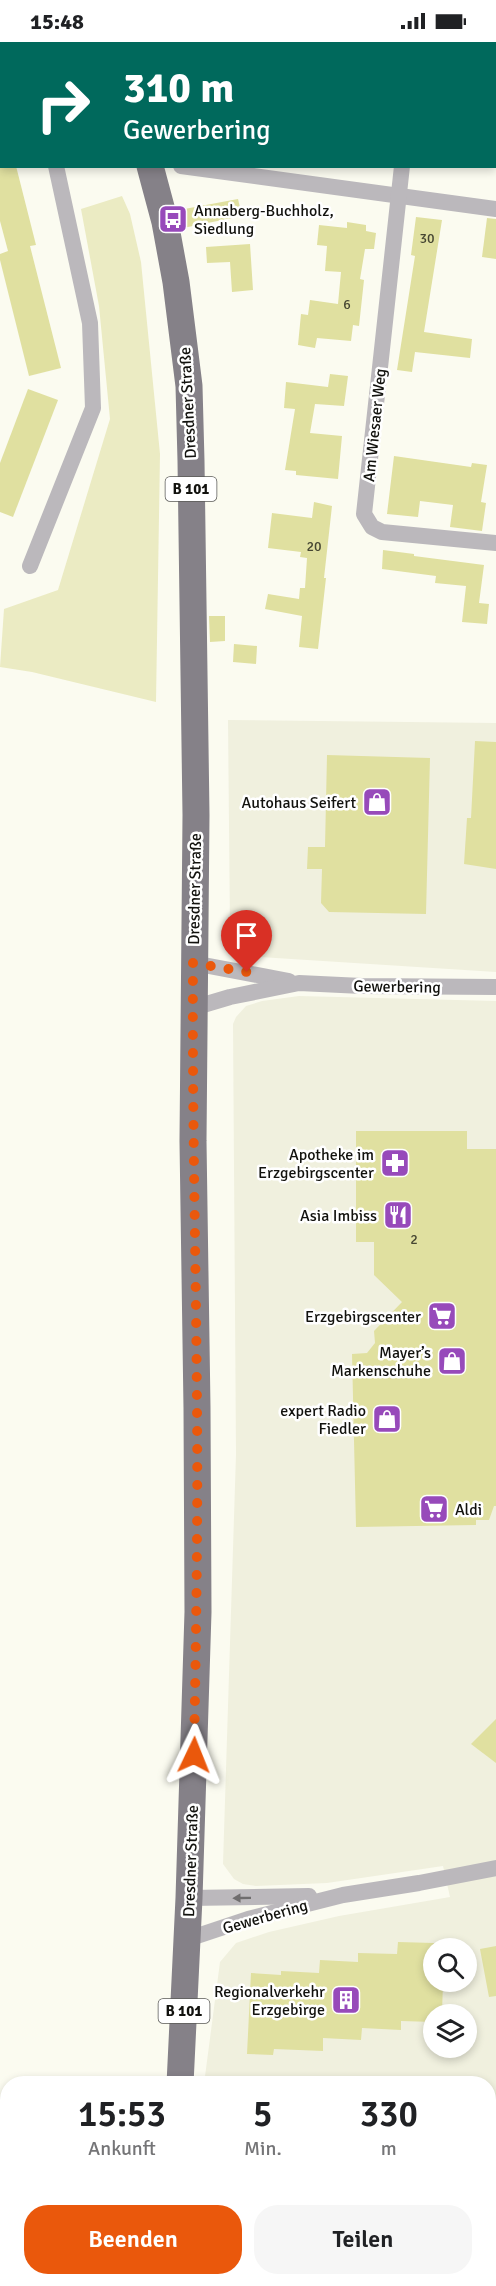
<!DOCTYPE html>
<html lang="de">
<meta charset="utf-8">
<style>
body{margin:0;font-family:Signika,sans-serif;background:#f6f6f6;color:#202124;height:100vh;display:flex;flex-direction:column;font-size:22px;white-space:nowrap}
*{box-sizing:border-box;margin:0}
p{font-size:20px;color:#757577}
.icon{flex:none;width:33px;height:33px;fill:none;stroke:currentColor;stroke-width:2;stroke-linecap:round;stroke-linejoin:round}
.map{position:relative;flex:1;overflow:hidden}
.panel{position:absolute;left:0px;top:2034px;width:496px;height:210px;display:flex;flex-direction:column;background:#fff;border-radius:24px 24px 0 0;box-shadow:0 3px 9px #0003}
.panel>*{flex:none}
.hud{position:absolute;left:0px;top:0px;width:496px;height:126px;box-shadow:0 3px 9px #0003;background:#00695c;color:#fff;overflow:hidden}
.controls{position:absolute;left:423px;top:1896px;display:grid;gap:12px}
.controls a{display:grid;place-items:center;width:54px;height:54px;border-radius:50%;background:#fff;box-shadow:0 3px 9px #0003;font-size:30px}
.pin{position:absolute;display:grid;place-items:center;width:51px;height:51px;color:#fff;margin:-62px -26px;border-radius:50% 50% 50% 0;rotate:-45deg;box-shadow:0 0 6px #0007}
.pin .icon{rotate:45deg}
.me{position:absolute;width:66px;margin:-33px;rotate:2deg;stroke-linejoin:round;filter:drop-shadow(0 0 4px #0008)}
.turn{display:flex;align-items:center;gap:21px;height:126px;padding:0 24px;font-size:27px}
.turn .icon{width:78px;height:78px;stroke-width:2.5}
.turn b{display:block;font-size:42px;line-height:51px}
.eta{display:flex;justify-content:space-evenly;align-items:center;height:102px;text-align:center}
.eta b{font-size:36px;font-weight:600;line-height:42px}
.primary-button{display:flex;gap:12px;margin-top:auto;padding:12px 24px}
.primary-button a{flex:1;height:69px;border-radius:24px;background:#ea580c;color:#fff;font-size:24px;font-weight:600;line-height:69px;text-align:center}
.primary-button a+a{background:#f6f6f6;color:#202124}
.status{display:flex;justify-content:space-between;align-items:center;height:42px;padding:0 30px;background:#fff;direction:ltr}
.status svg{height:16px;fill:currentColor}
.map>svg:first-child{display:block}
.built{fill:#f0f0de;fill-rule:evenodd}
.green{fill:#ebebc3}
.building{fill:#e0e0a0}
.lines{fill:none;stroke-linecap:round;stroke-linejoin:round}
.street{stroke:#bbb8bc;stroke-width:16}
.primary{stroke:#858188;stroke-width:27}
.oneway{fill:#6f6d6e}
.route{stroke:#ea580c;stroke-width:10;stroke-dasharray:0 18}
.labels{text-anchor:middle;stroke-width:5;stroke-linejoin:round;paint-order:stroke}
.number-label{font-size:14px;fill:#464632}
.shield{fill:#fff;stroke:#595956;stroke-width:1.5}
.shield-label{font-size:15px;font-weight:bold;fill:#12120e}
.poi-label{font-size:16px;fill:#12120e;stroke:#fff;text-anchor:end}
.street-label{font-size:16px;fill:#12120e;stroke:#fff}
</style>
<div class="status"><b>15:48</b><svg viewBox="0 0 49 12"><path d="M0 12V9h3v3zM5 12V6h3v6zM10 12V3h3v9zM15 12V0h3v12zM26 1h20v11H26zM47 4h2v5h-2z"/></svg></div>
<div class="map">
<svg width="496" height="2244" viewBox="0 0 496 2244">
<rect width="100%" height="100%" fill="#fbfbf0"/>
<!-- built -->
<g class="built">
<polygon points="228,678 496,681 496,930 260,915 243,909 236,903 231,896 230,885"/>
<path d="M299 954 496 959V2187H489V2042H204L220 1920 236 1901 269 1890 339 1874 450 1855 443 1824 327 1841 256 1844 243 1842 234 1837 223 1822 236 1412 233 982 236 975 246 964 262 959ZM434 1906H466V1940H434ZM434 1972H466V2006H434Z"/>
<polygon points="189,2237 454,2236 454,2244 189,2244"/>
</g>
<!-- green -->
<polygon class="green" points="122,154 130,172 141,220 160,412 156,660 32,630 0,625 4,567 58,548 110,377 99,264 81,167"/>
<!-- building -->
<g class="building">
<polygon points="0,124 16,124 36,203 30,204 61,326 29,334 0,218 0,212 8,209 0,179"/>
<polygon points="238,157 242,174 183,186 179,168"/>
<polygon points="416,175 442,178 424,290 472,297 470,316 415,310 412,330 397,328 415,214 411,213"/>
<polygon points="487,176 496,177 496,217 482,215"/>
<polygon points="347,180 366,183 366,189 376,191 374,207 365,207 360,237 364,238 359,284 353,283 351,299 317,296 315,306 298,303 301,272 308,273 310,258 338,262 341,230 325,229 327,204 317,203 319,183 347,186"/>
<polygon points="250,202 253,248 232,250 230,220 207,221 206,205"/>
<polygon points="330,332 348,334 344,364 315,362 310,391 342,394 338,437 296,433 296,429 285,428 295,367 284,366 286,340 328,345"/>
<polygon points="28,347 58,358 13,475 0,470 0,421"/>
<polygon points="394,414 471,425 472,421 487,423 481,460 486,461 482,489 450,485 453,463 420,459 418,475 387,472"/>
<polygon points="314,460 332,464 324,536 326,536 318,607 299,605 302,574 265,567 268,552 299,557 300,546 305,546 307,516 300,515 301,510 268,506 272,471 312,476"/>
<polygon points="383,508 414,512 414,514 484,523 479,561 489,562 487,582 462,580 466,544 435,541 436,534 382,527"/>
<polygon points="209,574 225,574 225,599 210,600"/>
<polygon points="234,602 257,604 256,622 233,620"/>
<polygon points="475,699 496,700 496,827 464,822 467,776 471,776"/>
<polygon points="327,713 430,716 426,872 329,870 321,861 322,827 307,827 308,805 325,805"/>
<polygon points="356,1089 467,1089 467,1107 496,1107 496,1464 494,1464 489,1478 476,1478 476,1483 356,1485 352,1312 367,1311 375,1301 374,1289 402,1260 374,1233 374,1200 356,1200"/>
<polygon points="496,1677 496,1721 471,1702"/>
<polygon points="398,1900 434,1901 434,1940 443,1940 442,1972 434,1972 434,1980 401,1979 401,1988 362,1986 361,1998 323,1996 323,2009 274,2007 273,2013 247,2012 251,1931 281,1933 281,1929 319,1931 320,1918 358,1920 358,1911 397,1912"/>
<polygon points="496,1904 496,1954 489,1955 480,1907"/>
</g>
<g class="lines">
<!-- street -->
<g class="street">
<polyline points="417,2 417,0"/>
<polyline points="0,26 2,27"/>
<polyline points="181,124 496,167"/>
<polyline points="402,124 364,472 372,485 382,490 496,501"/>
<polyline points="30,524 93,366 90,281 56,124"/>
<polyline points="193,921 289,939"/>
<polyline points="193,966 230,955 299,941 362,944 496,945"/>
<polyline points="189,1856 309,1854"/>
<polyline points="188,1897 248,1877 343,1853 419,1841 496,1826"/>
</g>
<!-- primary -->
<g class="primary">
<polyline points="111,0 111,2"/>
<polyline points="150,124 165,180 176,240 189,344 191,419 196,773 193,1099 197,1366 198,1570 189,1856 180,2042"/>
<polyline points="169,2244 170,2236"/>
</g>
</g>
<!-- one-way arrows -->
<defs><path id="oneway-solid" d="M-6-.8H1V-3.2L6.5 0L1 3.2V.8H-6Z" transform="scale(1.5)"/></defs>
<use class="oneway" href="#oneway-solid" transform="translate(242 1856) rotate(179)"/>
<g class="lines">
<!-- route -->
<path class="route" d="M194 1713C196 1597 198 1481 197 1365 196 1217 192 1069 193 921L247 930"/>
</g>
<!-- icons -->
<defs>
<g id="bus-square" transform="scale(1.5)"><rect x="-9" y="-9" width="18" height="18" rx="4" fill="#974aba" stroke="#fff"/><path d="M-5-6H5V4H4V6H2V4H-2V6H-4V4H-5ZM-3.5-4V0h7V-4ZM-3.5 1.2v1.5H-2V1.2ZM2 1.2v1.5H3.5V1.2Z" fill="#fff"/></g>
<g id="shop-square" transform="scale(1.5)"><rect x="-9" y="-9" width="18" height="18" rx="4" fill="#974aba" stroke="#fff"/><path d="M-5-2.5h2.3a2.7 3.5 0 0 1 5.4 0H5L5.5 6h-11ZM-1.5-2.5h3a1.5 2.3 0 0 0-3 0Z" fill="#fff"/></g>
<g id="pharmacy-square" transform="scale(1.5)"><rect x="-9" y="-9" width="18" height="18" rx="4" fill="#974aba" stroke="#fff"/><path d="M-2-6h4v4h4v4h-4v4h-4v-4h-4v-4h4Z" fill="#fff"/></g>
<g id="restaurant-square" transform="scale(1.5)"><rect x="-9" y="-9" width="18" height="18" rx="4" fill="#974aba" stroke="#fff"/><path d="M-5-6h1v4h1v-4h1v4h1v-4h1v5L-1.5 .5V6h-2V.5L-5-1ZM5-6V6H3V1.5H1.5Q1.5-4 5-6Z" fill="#fff"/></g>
<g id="supermarket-square" transform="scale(1.5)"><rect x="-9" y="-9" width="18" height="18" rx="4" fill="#974aba" stroke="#fff"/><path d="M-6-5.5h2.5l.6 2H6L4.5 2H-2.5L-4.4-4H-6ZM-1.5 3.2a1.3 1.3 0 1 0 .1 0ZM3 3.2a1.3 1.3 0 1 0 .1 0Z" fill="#fff"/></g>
<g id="building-square" transform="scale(1.5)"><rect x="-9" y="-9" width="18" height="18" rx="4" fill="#974aba" stroke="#fff"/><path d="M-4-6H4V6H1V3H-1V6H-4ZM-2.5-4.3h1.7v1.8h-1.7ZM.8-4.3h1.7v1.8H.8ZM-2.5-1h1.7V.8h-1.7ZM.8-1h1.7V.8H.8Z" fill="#fff"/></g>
</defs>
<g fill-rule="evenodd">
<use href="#bus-square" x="173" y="177"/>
<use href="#shop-square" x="377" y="760"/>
<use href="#pharmacy-square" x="395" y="1121"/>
<use href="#restaurant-square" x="398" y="1173"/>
<use href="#supermarket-square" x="442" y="1274"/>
<use href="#shop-square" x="452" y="1319"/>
<use href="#shop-square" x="387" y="1377"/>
<use href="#supermarket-square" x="434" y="1467"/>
<use href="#building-square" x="346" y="1958"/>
</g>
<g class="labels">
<!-- number labels -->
<g class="number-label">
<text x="427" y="201">30</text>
<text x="347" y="267">6</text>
<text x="314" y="509">20</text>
<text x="414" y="1202">2</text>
</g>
<!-- shield labels -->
<g class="shield">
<rect x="165.5" y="435" width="51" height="24" rx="4.5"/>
<rect x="158.5" y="1957" width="51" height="24" rx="4.5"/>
</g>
<g class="shield-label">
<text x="191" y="452">B 101</text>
<text x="184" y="1974">B 101</text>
</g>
<!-- poi labels -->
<g class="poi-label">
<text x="194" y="174" text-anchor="start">Annaberg-Buchholz,<tspan x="194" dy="18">Siedlung</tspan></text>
<text x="356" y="766">Autohaus Seifert</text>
<text x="374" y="1118">Apotheke im<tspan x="374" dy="18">Erzgebirgscenter</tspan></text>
<text x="377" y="1179">Asia Imbiss</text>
<text x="421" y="1280">Erzgebirgscenter</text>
<text x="431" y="1316">Mayer’s<tspan x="431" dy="18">Markenschuhe</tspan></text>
<text x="366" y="1374">expert Radio<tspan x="366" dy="18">Fiedler</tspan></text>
<text x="455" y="1473" text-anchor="start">Aldi</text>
<text x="325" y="1955">Regionalverkehr<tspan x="325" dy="18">Erzgebirge</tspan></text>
</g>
<!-- street labels -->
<g class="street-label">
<text transform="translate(187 361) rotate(-93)" y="6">Dresdner Straße</text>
<text transform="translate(374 383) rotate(-84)" y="6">Am Wiesaer Weg</text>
<text transform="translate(194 847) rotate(-89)" y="6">Dresdner Straße</text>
<text transform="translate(397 944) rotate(1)" y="6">Gewerbering</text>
<text transform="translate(190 1819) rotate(-88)" y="6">Dresdner Straße</text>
<text transform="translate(265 1874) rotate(-16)" y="6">Gewerbering</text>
</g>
</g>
</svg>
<div class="controls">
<a><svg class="icon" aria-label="search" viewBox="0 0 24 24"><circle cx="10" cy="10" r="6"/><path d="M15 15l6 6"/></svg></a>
<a><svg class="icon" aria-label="layers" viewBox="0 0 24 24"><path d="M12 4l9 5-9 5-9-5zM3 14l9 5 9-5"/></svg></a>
</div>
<div class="pin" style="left:247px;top:930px;background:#d93025"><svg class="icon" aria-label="arrive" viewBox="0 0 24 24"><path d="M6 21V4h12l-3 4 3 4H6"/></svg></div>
<svg class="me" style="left:194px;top:1713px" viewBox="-20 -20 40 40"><path d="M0-17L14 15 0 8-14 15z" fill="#ea580c" stroke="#fff" stroke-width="4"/></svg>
<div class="hud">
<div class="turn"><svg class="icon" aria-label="right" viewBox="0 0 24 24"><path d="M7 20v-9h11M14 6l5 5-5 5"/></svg><div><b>310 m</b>Gewerbering</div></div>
</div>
<section class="panel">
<div class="eta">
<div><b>15:53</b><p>Ankunft</p></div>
<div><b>5</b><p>Min.</p></div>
<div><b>330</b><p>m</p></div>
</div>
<div class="primary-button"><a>Beenden</a><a>Teilen</a></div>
</section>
</div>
